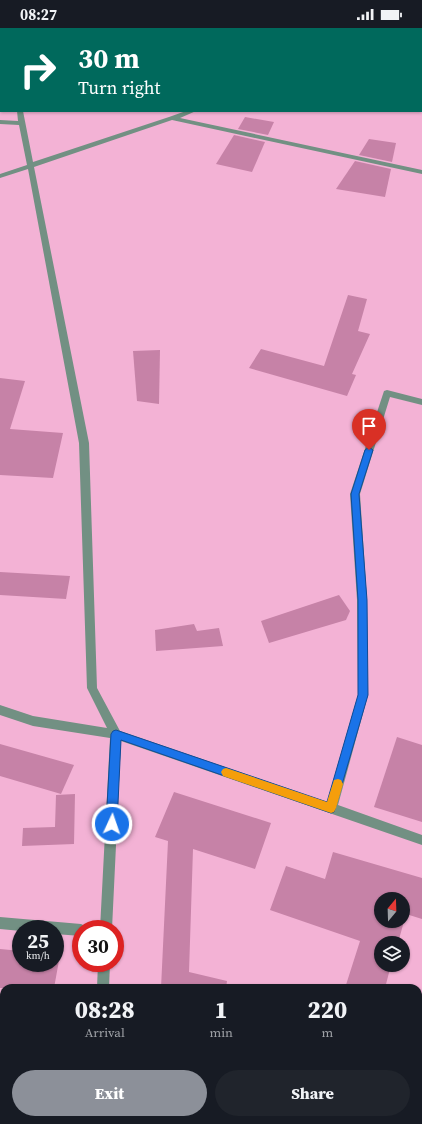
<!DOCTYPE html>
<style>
body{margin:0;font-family:"Source Serif 4",serif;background:#20242c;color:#f1f3f6;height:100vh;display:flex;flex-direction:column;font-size:15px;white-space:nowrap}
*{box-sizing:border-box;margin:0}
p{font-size:13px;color:#9ea1a6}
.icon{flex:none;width:22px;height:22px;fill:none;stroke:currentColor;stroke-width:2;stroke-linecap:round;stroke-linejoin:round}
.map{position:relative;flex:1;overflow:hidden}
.drawer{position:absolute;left:0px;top:956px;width:422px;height:140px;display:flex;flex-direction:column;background:#171b24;border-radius:12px 12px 0 0;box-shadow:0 1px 3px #0004}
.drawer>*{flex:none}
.hud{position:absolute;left:0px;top:0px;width:422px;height:84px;box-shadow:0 1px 3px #0004;background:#00695c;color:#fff;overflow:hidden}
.needle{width:26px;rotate:19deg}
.fabs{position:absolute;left:374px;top:864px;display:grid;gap:8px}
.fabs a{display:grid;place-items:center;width:36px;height:36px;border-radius:50%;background:#171b24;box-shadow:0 1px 3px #0004;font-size:20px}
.speed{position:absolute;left:12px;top:892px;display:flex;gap:8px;font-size:20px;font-weight:700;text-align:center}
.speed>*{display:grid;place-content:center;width:52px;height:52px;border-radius:50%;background:#171b24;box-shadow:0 1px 3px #0004;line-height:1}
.speed small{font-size:10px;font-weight:400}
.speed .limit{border:6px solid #d22;background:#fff;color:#111}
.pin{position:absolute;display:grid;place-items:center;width:34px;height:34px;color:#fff;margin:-41px -17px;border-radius:50% 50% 50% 0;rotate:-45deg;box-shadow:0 0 4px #0007}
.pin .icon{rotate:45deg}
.me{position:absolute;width:44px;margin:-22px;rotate:3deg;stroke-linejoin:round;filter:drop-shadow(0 0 3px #0008)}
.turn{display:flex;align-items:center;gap:14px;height:84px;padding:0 12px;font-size:18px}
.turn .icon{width:52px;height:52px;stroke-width:2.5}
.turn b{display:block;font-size:28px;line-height:34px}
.eta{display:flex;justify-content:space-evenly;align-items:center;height:68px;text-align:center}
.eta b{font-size:24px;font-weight:800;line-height:28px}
.action{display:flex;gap:8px;margin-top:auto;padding:8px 12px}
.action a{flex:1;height:46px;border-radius:24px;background:#8c9099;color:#fff;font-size:16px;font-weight:800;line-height:46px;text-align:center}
.action a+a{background:#20242c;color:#f1f3f6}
.status{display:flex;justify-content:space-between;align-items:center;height:28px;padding:0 20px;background:#171b24;direction:ltr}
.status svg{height:11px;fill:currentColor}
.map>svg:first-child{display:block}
.building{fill:#c682a7;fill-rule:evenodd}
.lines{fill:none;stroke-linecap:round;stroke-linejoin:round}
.minor{fill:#729083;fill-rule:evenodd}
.route{fill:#1a73e8;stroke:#114b97}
.slow{fill:#f59e0b}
</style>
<div class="status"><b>08:27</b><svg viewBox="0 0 49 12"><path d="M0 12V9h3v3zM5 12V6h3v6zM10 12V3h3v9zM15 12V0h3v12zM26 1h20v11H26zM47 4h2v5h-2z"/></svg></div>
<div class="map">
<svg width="422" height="1096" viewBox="0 0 422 1096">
<rect width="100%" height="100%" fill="#f3b2d5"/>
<!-- building -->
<g class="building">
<polygon points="245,89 274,94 268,107 238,101"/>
<polygon points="234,107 265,114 252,144 216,136"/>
<polygon points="369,111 396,115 392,134 359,127"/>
<polygon points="355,133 391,141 385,169 336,161"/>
<polygon points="348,267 367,271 358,303 370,306 352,346 356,347 347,368 249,340 261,321 324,338"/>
<polygon points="160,322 159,376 137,373 133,323"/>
<polygon points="0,350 25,353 10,401 63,405 53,450 0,447"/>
<polygon points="0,544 70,548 66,571 0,567"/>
<polygon points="339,567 350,583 346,592 269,615 261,593"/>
<polygon points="194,596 197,603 219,600 223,618 156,623 155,602"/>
<polygon points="397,709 422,717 422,794 374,779"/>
<polygon points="0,716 74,737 61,766 0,748"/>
<polygon points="174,764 271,795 255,841 193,821 189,944 227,953 226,960 161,960 168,813 155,809"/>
<polygon points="75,766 74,816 22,818 23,800 55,799 56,767"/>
<path d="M333 824 422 850V891L406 886 398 915H381V937H391L385 960H345L360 913 270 882 286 838 325 851ZM381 871H403V893H381Z"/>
<polygon points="0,921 21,923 21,935 55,935 55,927 60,927 54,960 0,960"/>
</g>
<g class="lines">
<!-- minor -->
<g class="minor">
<polygon points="0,0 5,0 5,1 1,1 1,3"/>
<rect x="421" y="4" width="1" height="4"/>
<polygon points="17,83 23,83 33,134 169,89 186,83 196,83 180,90 422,142 422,146 172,92 34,139 89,415 97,660 120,703 327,774 358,667 357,572 350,466 384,363 387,362 422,371 422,377 390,369 360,466 367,572 368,667 338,777 422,807 422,817 121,713 112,901 100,901 110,710 33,698 0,687 0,677 33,688 107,700 87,660 79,415 28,141 0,150 0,146 27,137 19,97 0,96 0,92 18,93"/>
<polygon points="0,889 81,896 85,898 87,901 81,901 81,908 55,906 55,901 21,901 21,903 0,901"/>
<polygon points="98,935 110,935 109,960 97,960"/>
<rect x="109" y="1092" width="14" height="4"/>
</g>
</g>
<!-- route -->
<polygon class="route" points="369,419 373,422 359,466 367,572 368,667 334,784 331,785 121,712 117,796 115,800 112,801 108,800 106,796 111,706 113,703 116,702 327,774 358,667 358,572 351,466 365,422"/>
<!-- slow -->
<polygon class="slow" points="226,740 327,774 334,752 338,751 341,752 343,756 336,780 334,784 331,785 223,748 221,744 223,741"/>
</svg>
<div class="fabs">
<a><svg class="needle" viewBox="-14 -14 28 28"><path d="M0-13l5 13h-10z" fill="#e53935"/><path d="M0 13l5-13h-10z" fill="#9ea1a6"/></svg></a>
<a><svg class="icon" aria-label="layers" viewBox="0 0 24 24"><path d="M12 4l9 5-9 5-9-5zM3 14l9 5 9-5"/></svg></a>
</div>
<div class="speed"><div>25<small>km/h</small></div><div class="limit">30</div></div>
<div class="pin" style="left:369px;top:422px;background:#d93025"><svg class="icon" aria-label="arrive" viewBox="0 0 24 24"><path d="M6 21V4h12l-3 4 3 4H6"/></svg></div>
<svg class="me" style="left:112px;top:796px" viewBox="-20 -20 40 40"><circle r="17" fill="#1a73e8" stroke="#fff" stroke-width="3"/><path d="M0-11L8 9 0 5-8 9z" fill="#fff"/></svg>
<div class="hud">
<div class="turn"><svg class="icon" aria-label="right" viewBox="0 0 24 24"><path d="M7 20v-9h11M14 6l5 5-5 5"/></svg><div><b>30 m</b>Turn right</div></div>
</div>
<section class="drawer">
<div class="eta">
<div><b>08:28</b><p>Arrival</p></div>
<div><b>1</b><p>min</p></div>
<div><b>220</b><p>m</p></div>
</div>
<div class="action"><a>Exit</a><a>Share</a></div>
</section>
</div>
